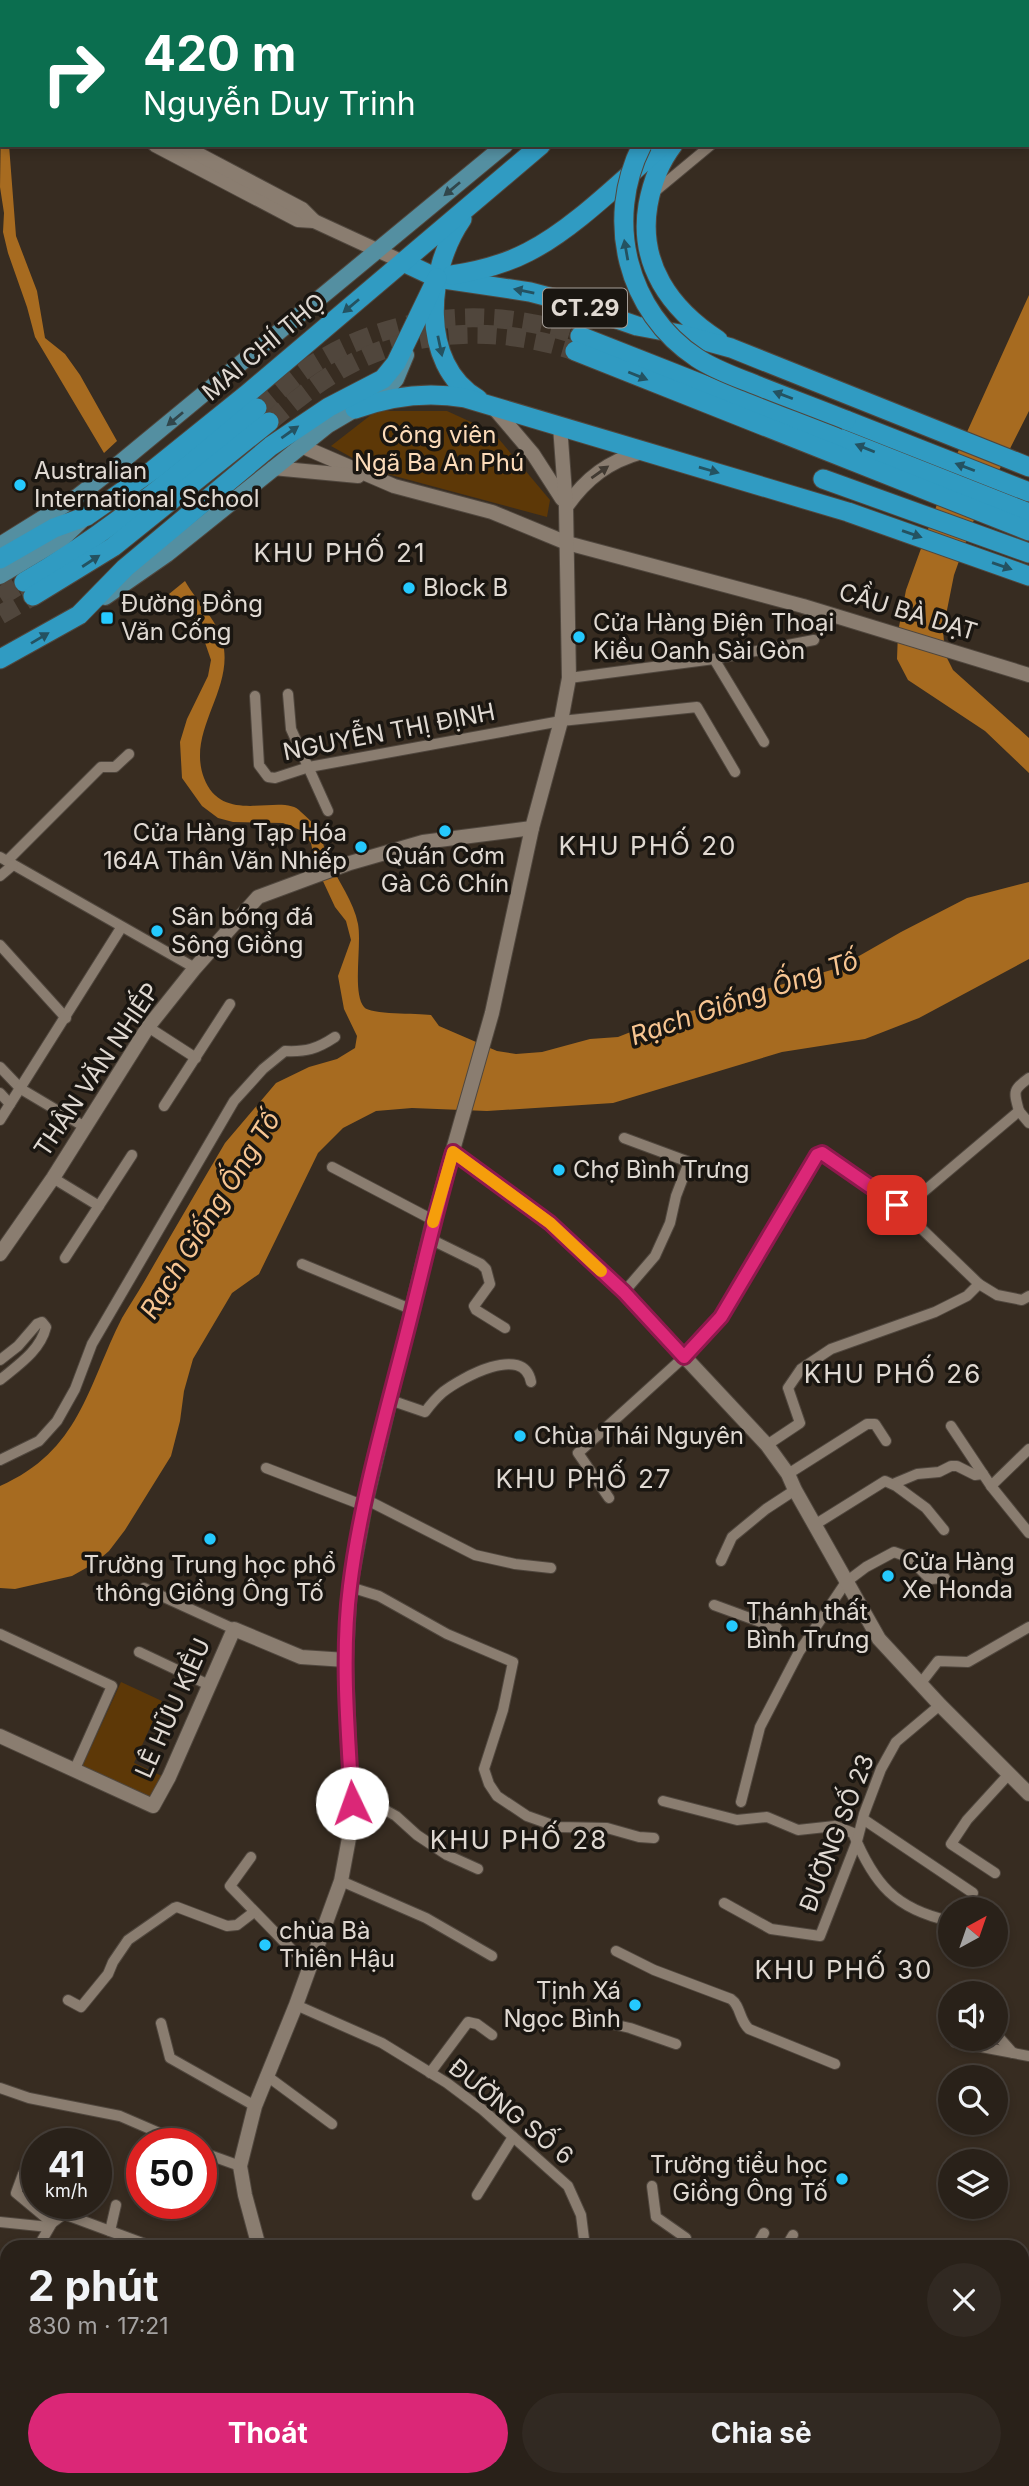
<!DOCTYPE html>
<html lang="vi">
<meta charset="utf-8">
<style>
body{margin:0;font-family:Inter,sans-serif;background:#312922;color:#f1f3f6;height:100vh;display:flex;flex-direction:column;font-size:26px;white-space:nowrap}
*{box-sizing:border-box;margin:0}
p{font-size:23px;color:#a5a3a2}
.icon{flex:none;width:38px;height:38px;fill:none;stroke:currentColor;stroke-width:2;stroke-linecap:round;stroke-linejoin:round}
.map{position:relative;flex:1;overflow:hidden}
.details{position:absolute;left:0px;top:2240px;width:1029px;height:247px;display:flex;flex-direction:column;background:#292119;border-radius:21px 21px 0 0;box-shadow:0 4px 10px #0003,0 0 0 2px #453e38}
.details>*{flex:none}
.top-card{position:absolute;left:0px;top:0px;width:1029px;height:147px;box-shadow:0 4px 10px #0003,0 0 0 2px #453e38;background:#0b6e4f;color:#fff;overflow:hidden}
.needle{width:46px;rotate:40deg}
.controls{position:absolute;left:938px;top:1897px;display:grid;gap:14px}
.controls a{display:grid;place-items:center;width:70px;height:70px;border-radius:50%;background:#292119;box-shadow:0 4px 10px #0003,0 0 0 2px #453e38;font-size:35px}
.speed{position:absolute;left:21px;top:2128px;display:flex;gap:14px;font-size:35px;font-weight:700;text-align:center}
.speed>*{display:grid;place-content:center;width:91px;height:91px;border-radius:50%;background:#292119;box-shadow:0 4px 10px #0003,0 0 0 2px #453e38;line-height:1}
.speed small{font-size:18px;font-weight:400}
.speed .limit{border:10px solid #d22;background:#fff;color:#111}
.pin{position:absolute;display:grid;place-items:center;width:60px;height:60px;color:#fff;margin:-30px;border-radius:14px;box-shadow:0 4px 10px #0006}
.me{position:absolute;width:77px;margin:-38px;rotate:357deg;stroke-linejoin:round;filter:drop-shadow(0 0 5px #0008)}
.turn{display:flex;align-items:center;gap:24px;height:147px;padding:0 28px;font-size:32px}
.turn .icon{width:91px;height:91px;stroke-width:2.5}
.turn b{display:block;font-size:49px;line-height:60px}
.round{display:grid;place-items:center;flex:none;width:74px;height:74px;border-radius:37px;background:#312922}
.head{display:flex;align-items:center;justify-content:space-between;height:119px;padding:0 28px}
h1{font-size:42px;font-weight:700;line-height:52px}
.primary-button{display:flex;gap:14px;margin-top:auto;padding:14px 28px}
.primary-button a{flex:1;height:80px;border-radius:42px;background:#db2777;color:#fff;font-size:28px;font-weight:700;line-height:80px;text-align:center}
.primary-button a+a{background:#312922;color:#f1f3f6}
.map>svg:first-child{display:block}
.green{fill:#5d3807}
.water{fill:#a76b20}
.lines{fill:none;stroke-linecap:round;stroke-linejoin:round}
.highway-tunnel{stroke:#50463c;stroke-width:19;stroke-dasharray:19 10;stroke-linecap:butt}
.street-casing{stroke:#50473e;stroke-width:12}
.secondary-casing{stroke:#50473e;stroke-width:16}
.primary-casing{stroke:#50473e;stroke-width:18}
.highway-casing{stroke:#50473e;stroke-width:21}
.street{stroke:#8a7d70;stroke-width:10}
.secondary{stroke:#8a7d70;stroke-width:14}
.primary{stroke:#548fa1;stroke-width:16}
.highway{stroke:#309bc2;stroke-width:19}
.highway-bridge-casing{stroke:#50473e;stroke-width:21;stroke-linecap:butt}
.highway-bridge{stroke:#309bc2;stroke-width:19}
.oneway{fill:#31464b}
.oneway2{fill:#245261}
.oneway3{fill:#413a32}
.route-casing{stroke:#8e194d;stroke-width:18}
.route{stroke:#db2777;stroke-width:12}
.slow{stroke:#f59e0b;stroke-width:12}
.poi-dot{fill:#25c9fe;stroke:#1a1611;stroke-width:2.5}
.labels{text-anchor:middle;stroke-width:7;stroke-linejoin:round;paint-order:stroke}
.shield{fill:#1a1611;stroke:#a59e98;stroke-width:2}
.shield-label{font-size:23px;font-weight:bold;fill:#e0d9d2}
.street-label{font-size:24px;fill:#e0d9d2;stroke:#1a1611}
.park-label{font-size:24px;fill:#fcdbb9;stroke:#1a1611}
.poi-label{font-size:24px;fill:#e0d9d2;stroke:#1a1611;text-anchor:start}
.neighbourhood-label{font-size:26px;letter-spacing:2px;fill:#e0d9d2;stroke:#1a1611}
.water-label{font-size:26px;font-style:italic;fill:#f7c592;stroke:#1a1611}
</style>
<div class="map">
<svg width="1029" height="2486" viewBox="0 0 1029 2486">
<rect width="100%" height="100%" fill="#372c21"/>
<!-- green -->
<g class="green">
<polygon points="376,411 447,411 493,432 550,500 547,517 376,471 331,446"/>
<polygon points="121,1682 162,1701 134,1763 162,1776 152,1799 82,1767"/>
</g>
<!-- water -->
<g class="water">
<polygon points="2,51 2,145 9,145 16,236 37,291 45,338 65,354 80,375 117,441 104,453 35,337 27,307 8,253 3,232 4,213 0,187"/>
<polygon points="1029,295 1029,411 973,522 954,575 943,630 945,654 953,670 1029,738 1029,773 985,731 908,680 897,659 898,632 906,590 948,474"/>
<path d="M185 581C198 604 220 621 224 649 230 694 187 733 204 778 223 828 283 791 301 812 306 817 312 821 316 827 323 837 324 851 329 861 338 881 354 902 358 924 362 945 352 993 364 1007 370 1015 417 1013 431 1015L439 1026 497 1051 516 1054 542 1052 590 1039 618 1037 661 1020 838 968 901 932 967 898 1029 882V959L919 1018 865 1039 782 1052 613 1103 487 1111 412 1108 376 1111 343 1128 318 1153 259 1274 232 1293 193 1359 184 1391 180 1421 171 1456 125 1530 109 1551 95 1563 72 1576 15 1589 0 1588V1486C80 1451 87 1387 122 1318 129 1306 137 1294 144 1282 171 1235 198 1189 225 1143L276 1083 309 1067 337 1059 355 1048 357 1036 344 1009 338 976 351 940 346 921 335 907 315 864 311 843 300 830 283 823 233 822 218 818 202 806 182 778 180 742 187 719 208 676 211 660 200 628 169 594Z"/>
</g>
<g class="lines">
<!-- highway-tunnel -->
<g class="highway-tunnel">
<path d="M257 408C275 394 292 378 312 365 394 313 489 305 580 336"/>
<path d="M269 422C290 405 310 388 333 374 407 328 494 324 575 351"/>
<polyline points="0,597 24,582"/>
<polyline points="0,615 33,596"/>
</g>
<!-- street casing -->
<g class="street-casing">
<g id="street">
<polyline points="881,2 883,0"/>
<polyline points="652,194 711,145"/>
<polyline points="714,659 764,742"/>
<polyline points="569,678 714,659 814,640"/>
<polyline points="288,694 291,729 328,811"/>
<polyline points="255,696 259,765 268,777 275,778 309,767 561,721 697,707 735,772"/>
<polyline points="0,857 195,968"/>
<polyline points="7,861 101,767 115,767 129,754"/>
<polyline points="0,876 13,865"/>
<polyline points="0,945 66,1018"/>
<polyline points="148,1027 196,1058"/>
<polyline points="0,1067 21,1089 85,1127"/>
<polyline points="0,1093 10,1104"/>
<polyline points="164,1106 230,1004"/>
<path d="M1019 1111C1014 1092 1012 1090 1029 1078"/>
<polyline points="0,1120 121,928"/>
<polyline points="624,1138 689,1162 676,1196 670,1223 655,1256 624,1292"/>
<polyline points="332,1167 433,1220"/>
<polyline points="53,1178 99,1206"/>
<polyline points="902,1210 1019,1111 1029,1123"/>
<polyline points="430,1239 481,1264 486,1269 490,1284 474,1306 476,1310 505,1328"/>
<polyline points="65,1258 132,1155"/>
<polyline points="302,1264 413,1310"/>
<path d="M0 1360 18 1346 37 1324 42 1322 46 1327C40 1351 18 1365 0 1380"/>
<path d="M390 1400 425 1412C431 1404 436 1398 443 1392 461 1378 524 1343 531 1382"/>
<polyline points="951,1426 991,1486 1029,1533"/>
<polyline points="767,1445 800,1423 788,1388 801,1369 831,1349 935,1312 967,1296 979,1284"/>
<path d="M0 1460 39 1441 57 1421 75 1389 92 1344 234 1101 263 1069 285 1051C306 1052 317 1049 335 1037"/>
<polyline points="266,1468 365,1506"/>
<polyline points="788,1474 867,1424 875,1424 886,1441"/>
<polyline points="893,1484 917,1474 939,1472 951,1466 957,1466 975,1475 983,1474"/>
<polyline points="991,1486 1029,1449"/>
<polyline points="609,1498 578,1453 684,1357 721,1317 816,1155 822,1153 897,1205 979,1284 997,1295 1022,1300 1029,1296"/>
<polyline points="367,1500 475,1555 515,1564 551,1568"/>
<polyline points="816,1524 885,1481 896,1486 926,1508 944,1530"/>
<polyline points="721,1561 732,1537 766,1509 795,1490"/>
<polyline points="350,1587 379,1596 447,1634 513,1662 503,1710 484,1769 489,1784 497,1796 527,1816 558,1827 607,1828 639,1837 654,1838"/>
<polyline points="144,1588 234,1629"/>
<polyline points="714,1605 777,1628"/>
<polyline points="0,1634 112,1686 74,1771"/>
<polyline points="139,1652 209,1685"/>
<polyline points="921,1683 938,1661 968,1662 1029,1627"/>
<path d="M663 1801 737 1820 767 1817 798 1830 835 1826 853 1833C874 1884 895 1909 950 1921"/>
<polyline points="741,1802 760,1727 799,1652 846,1582 866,1567 894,1552 908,1557 930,1579 945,1578"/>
<polyline points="352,1803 387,1811 396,1816 417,1835 447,1855 478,1869"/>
<polyline points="863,1819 973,1893"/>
<polyline points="251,1857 230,1886 294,1952 312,1961"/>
<polyline points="995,1873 951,1844 967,1820 1009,1774"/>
<polyline points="341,1881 426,1918 492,1956"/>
<polyline points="724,1903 771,1929 820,1936 857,1841 864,1814 881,1769 896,1742 940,1705"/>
<path d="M616 1951 654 1970 731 1999C741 2006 739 2020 749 2029L835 2064"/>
<polyline points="68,2000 81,2007 108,1974 113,1962 128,1940 174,1908 177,1907 227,1926 237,1925 254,1912"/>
<polyline points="296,2005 382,2043 447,2083 483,2110 568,2186 581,2215 585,2247"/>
<polyline points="595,2020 630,2028 676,2044"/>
<polyline points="161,2023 170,2058 255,2106"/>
<polyline points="996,2034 1013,2053"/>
<polyline points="955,2042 1029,2056"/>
<polyline points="430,2073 468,2022 477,2024 492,2035"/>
<polyline points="267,2076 332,2124"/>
<polyline points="0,2088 29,2098 120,2116 185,2144"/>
<polyline points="201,2152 240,2166"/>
<polyline points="23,2174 16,2193 52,2223"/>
<polyline points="652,2186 656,2217 686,2238"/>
<polyline points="477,2195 513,2137"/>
<polyline points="0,2222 49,2227"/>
<polyline points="110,2231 116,2205"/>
<polyline points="38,2247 52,2223 64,2214 153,2247"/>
<polyline points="756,2247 764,2233"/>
<polyline points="786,2247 793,2235"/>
<polyline points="1022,2268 1029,2267"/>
<polyline points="0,2315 7,2302"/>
<polyline points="0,2452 7,2454"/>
<polyline points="77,2480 91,2486"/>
<polyline points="506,2480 509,2486"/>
<polyline points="537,2480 541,2486"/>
<polyline points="620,2480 624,2486"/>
<polyline points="762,2480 769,2486"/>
<polyline points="157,2486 162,2480"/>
<polyline points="447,2486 459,2480"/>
<polyline points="675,2486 684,2480"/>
</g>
</g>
<!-- secondary casing -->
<g class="secondary-casing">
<g id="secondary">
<polyline points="0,49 2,50"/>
<polyline points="0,63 2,64"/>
<polyline points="155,145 298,220 314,221"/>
<polyline points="181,145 302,209 314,221 403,262"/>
<polyline points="493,407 533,454 562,499"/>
<polyline points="301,446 394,486 492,512 567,543 803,606 1029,675"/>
<polyline points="273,468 358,476"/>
<path d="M566 507C586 478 609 461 642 452"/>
<polyline points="453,1152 550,1223 624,1292 767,1445 788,1474 795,1490 879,1639 940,1705 1029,1794"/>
<polyline points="0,1254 53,1178 148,1027 195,968 258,897 350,863 423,842 532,828"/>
<polyline points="0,1736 153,1806 169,1777 234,1629 301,1657 346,1660"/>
<polyline points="259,2247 245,2195 240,2166 255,2106 296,2005 341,1881 352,1822 346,1660 350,1587 365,1506 433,1220 492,1013 532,828 561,721 569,678 566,507 560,426"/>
<polyline points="367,2480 371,2486"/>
</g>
</g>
<!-- primary casing -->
<g class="primary-casing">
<g id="primary">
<polyline points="676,2 678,0"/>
<polyline points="0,545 77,497 109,472 505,145"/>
<polyline points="0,576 62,539 82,520"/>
<polyline points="105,597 167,554 328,425 384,392 396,379 406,355"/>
</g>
</g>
<!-- highway casing -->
<g class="highway-casing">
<g id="highway">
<polyline points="714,2 716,0"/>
<polyline points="795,2 797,0"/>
<polyline points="834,2 836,0"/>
<path d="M673 145C659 163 652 183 648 205 638 264 670 309 718 340"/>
<path d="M462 219C427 269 418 364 478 399"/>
<polyline points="403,262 437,278 530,292 568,302 637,326 680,334 731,348 1029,467"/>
<path d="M452 275C478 271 505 264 528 252 574 229 623 179 663 145"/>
<polyline points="580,336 1029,513"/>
<polyline points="575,351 1029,531"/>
<path d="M355 409C391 396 427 391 465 398L848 512 1029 576"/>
<polyline points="846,420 1029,492"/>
<polyline points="823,479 1029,553"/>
<polyline points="0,559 54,528 87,516 153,470 246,395 541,145"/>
<path d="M24 582C109 533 182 471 257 408"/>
<polyline points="33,596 113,547 269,422"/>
<polyline points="0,659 79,615 125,568 271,446 329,407 383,379 396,363 437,278"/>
</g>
</g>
<!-- street -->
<use href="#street" class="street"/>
<!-- secondary -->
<use href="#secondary" class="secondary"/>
<!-- primary -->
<use href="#primary" class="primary"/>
<!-- highway -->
<use href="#highway" class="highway"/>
<!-- highway-bridge casing -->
<g class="highway-bridge-casing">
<path id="highway-bridge" d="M642 145C604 220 627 312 697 358 715 370 736 377 756 385 786 397 816 408 846 420"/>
</g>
<!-- highway-bridge -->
<use href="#highway-bridge" class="highway-bridge"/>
</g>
<!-- one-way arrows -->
<defs><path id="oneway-solid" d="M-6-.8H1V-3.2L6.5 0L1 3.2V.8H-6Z" transform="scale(1.75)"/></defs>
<g class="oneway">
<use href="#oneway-solid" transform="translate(452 189) rotate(140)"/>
<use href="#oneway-solid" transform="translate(175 419) rotate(140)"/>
</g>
<g class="oneway2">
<use href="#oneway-solid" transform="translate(626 250) rotate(-100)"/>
<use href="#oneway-solid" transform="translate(524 291) rotate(-169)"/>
<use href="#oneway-solid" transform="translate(351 306) rotate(140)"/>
<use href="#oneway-solid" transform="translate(440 346) rotate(78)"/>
<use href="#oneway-solid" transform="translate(638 376) rotate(22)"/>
<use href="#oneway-solid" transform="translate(783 395) rotate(-159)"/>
<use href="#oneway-solid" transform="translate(290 432) rotate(-35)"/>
<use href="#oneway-solid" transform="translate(865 448) rotate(-158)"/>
<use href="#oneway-solid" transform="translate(965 467) rotate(-159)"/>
<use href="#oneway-solid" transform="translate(709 470) rotate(16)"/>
<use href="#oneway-solid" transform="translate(912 534) rotate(19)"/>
<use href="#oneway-solid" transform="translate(91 561) rotate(-33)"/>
<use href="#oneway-solid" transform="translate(1002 566) rotate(19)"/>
<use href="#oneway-solid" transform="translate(40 638) rotate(-31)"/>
</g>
<use class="oneway3" href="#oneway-solid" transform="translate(600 472) rotate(-35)"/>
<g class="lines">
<!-- route casing -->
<g class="route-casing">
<path id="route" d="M352 1803C348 1731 341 1657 350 1586 360 1505 383 1425 403 1347 420 1282 434 1217 453 1152L550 1223 624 1292 684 1357 721 1317 817 1155 822 1153 897 1205"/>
</g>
<!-- route -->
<use href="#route" class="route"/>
<!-- slow -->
<polyline class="slow" points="433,1222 453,1152 550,1223 601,1271"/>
</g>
<!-- markers -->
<g class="poi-dot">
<circle cx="20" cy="485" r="7"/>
<circle cx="409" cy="588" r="7"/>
<rect x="100" y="611" width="14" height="14" rx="3.5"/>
<circle cx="579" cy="637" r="7"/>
<circle cx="445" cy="831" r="7"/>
<circle cx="361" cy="847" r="7"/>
<circle cx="157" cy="931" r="7"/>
<circle cx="559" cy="1170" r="7"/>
<circle cx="520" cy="1436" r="7"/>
<circle cx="210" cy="1539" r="7"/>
<circle cx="888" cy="1576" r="7"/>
<circle cx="732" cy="1626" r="7"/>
<circle cx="265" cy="1945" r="7"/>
<circle cx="635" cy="2005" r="7"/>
<circle cx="842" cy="2179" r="7"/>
</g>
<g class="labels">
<!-- shield labels -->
<rect class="shield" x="543" y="288.5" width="84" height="39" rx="5"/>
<g class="shield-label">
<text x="585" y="316">CT.29</text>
</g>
<!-- street labels -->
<g class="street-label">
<text transform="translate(264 347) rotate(-40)" y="8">MAI CHÍ THỌ</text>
<text transform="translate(908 612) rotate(17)" y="8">CẦU BÀ DẠT</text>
<text transform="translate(389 732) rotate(-11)" y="8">NGUYỄN THỊ ĐỊNH</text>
<text transform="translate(97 1070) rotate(-56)" y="8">THÂN VĂN NHIẾP</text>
<text transform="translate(173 1708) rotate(-66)" y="8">LÊ HỮU KIỀU</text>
<text transform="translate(837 1833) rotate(-69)" y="8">ĐƯỜNG SỐ 23</text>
<text transform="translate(511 2112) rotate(39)" y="8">ĐƯỜNG SỐ 6</text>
</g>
<!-- park labels -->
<g class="park-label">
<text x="439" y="443">Công viên<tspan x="439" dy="28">Ngã Ba An Phú</tspan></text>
</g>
<!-- poi labels -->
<g class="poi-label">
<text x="34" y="479">Australian<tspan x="34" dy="28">International School</tspan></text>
<text x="423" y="596">Block B</text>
<text x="121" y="612">Đường Đồng<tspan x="121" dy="28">Văn Cống</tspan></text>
<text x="593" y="631">Cửa Hàng Điện Thoại<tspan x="593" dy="28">Kiều Oanh Sài Gòn</tspan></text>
<text x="347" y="841" text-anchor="end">Cửa Hàng Tạp Hóa<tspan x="347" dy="28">164A Thân Văn Nhiếp</tspan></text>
<text x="445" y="864" text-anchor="middle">Quán Cơm<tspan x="445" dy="28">Gà Cô Chín</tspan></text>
<text x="171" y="925">Sân bóng đá<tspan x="171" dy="28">Sông Giồng</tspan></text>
<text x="573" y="1178">Chợ Bình Trưng</text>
<text x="534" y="1444">Chùa Thái Nguyên</text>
<text x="902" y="1570">Cửa Hàng<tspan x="902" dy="28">Xe Honda</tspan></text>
<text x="210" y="1573" text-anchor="middle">Trường Trung học phổ<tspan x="210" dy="28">thông Giồng Ông Tố</tspan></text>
<text x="746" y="1620">Thánh thất<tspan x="746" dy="28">Bình Trưng</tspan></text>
<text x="279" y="1939">chùa Bà<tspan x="279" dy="28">Thiên Hậu</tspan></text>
<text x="621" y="1999" text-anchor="end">Tịnh Xá<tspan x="621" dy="28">Ngọc Bình</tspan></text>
<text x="828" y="2173" text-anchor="end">Trường tiểu học<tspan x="828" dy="28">Giồng Ông Tố</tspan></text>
</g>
<!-- neighbourhood labels -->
<g class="neighbourhood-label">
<text x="340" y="562">KHU PHỐ 21</text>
<text x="648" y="855">KHU PHỐ 20</text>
<text x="893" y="1383">KHU PHỐ 26</text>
<text x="584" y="1488">KHU PHỐ 27</text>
<text x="519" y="1849">KHU PHỐ 28</text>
<text x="844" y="1979">KHU PHỐ 30</text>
</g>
<!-- water labels -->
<g class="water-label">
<text transform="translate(744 998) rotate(-19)" y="9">Rạch Giống Ống Tố</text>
<text transform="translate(210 1215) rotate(-58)" y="9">Rạch Giống Ống Tố</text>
</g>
</g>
</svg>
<div class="controls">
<a><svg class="needle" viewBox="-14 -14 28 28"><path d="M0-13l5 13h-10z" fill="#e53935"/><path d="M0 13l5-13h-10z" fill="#a5a3a2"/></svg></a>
<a><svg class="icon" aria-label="sound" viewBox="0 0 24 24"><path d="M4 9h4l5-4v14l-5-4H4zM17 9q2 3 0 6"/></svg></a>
<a><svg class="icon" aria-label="search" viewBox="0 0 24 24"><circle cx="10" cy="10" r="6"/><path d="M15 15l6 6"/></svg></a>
<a><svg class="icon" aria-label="layers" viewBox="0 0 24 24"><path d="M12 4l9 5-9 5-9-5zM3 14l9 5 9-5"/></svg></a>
</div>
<div class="speed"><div>41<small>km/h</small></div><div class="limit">50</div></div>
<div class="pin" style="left:897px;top:1205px;background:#d93025"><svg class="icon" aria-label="arrive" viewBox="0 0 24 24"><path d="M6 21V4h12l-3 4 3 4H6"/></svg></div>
<svg class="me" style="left:352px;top:1803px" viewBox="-20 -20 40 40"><circle r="19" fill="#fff"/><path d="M0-13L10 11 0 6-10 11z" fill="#db2777"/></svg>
<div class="top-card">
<div class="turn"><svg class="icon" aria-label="right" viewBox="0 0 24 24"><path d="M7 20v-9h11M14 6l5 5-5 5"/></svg><div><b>420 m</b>Nguyễn Duy Trinh</div></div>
</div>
<section class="details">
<div class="head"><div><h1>2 phút</h1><p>830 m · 17:21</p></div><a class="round"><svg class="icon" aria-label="close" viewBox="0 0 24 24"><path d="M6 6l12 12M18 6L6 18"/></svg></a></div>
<div class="primary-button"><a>Thoát</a><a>Chia sẻ</a></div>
</section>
</div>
